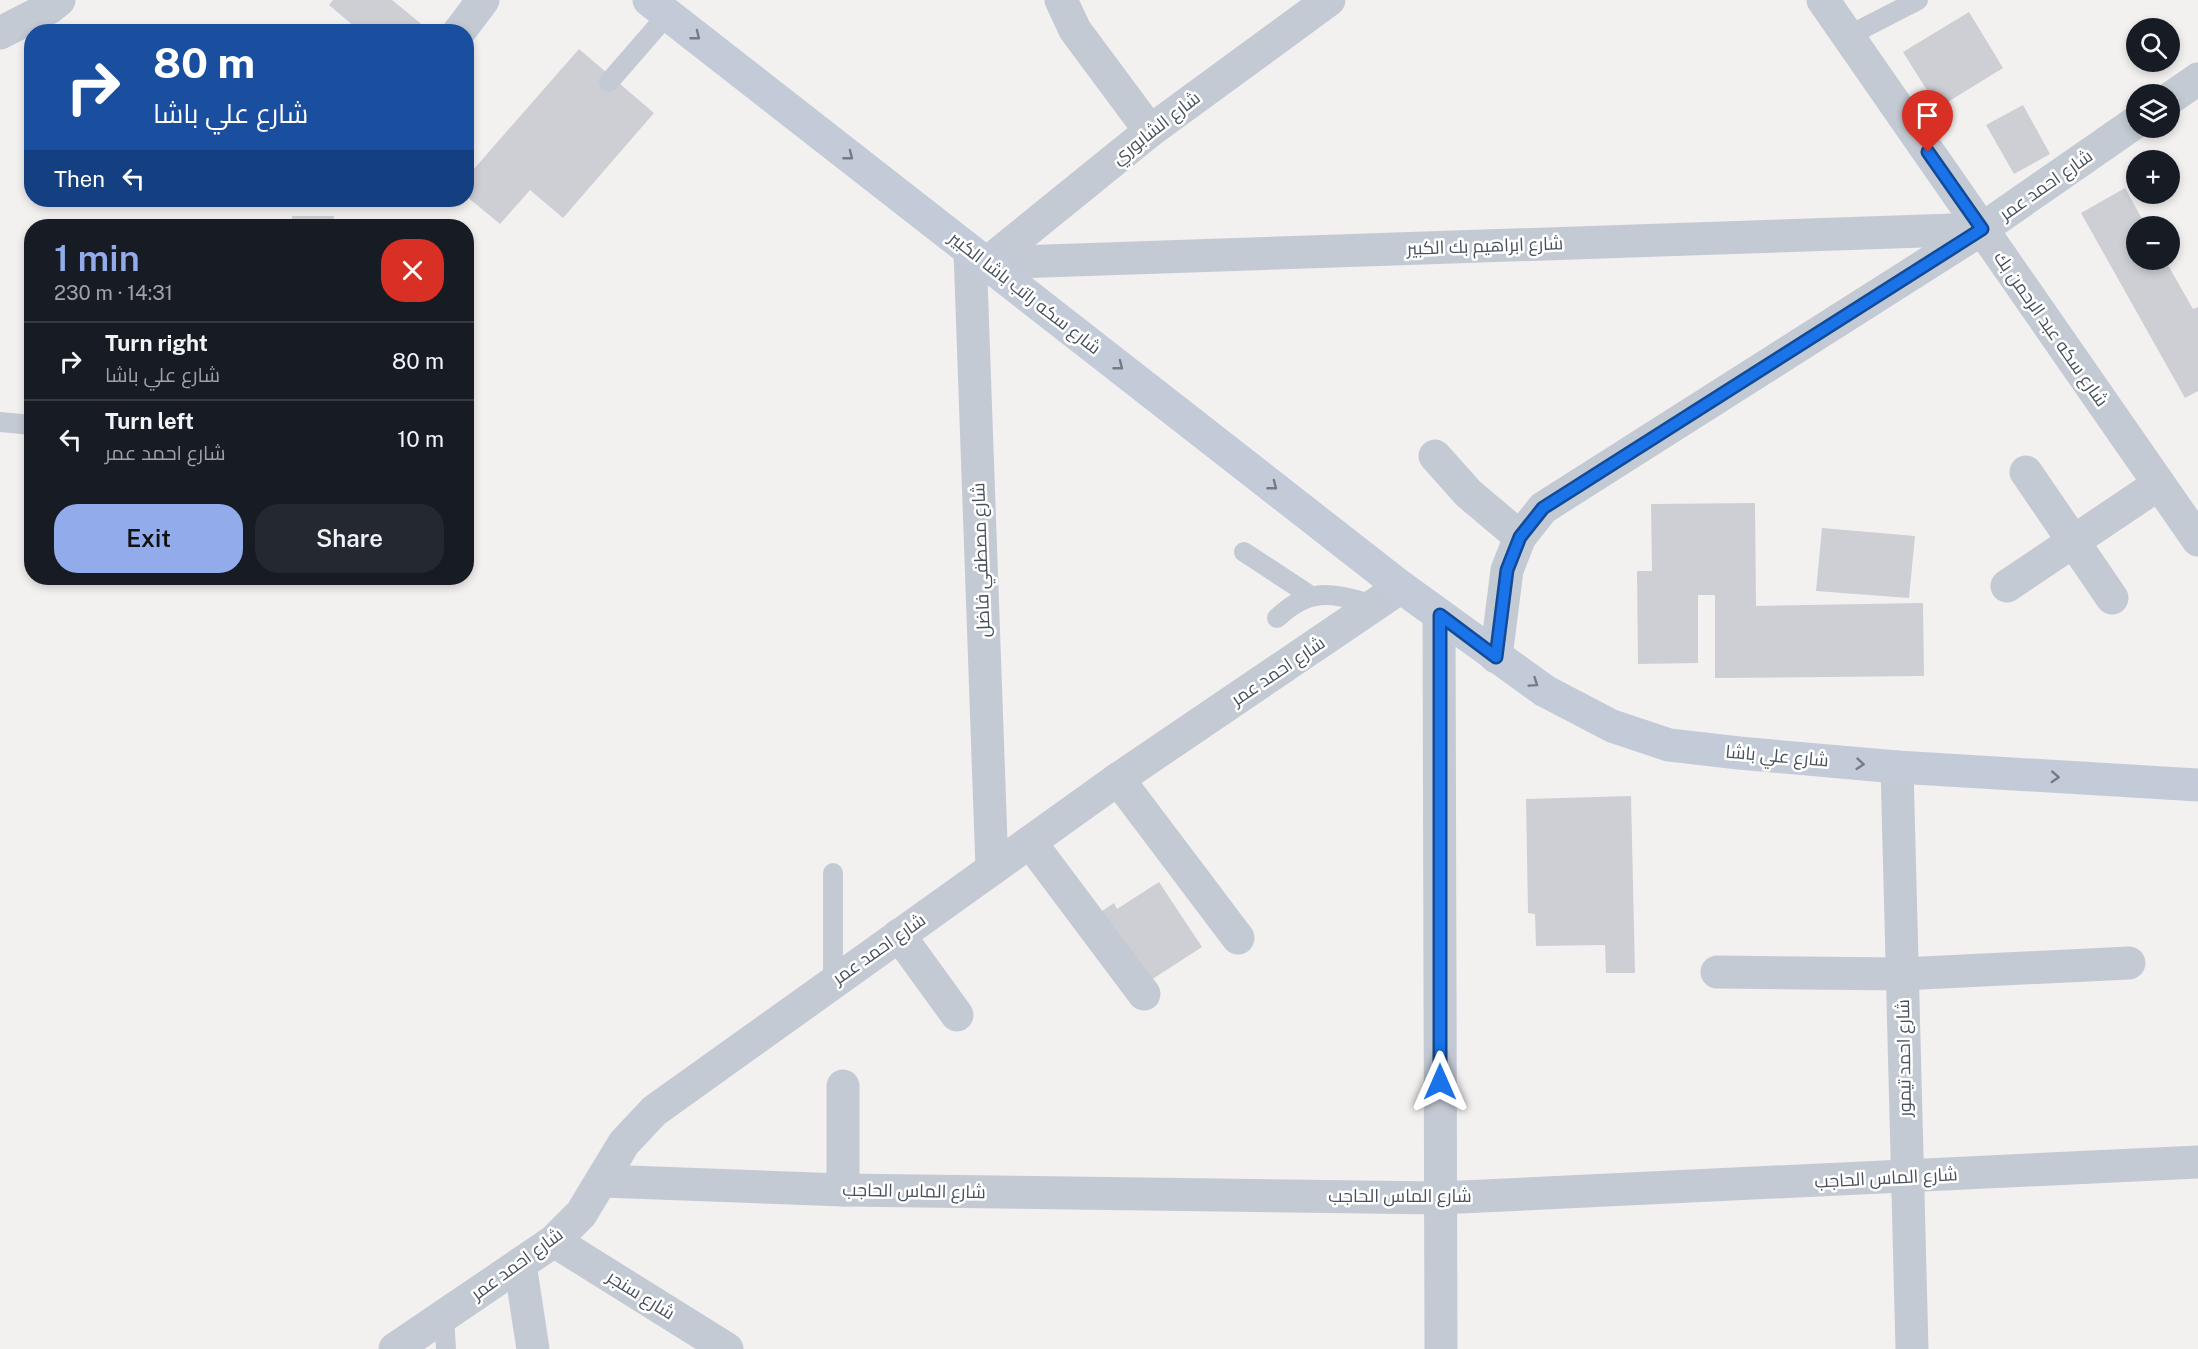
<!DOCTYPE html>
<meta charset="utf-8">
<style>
body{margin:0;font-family:"Public Sans",Cairo,sans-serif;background:#242831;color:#f1f3f6;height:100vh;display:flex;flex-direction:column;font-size:22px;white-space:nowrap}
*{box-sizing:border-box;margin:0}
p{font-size:20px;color:#9ea1a6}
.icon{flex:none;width:33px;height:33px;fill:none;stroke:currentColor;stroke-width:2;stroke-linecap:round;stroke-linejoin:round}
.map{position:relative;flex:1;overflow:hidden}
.panel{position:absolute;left:24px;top:219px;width:450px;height:366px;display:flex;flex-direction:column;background:#171b24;border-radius:24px;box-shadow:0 3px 9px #0003}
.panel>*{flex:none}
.hud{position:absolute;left:24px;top:24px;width:450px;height:183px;border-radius:24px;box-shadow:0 3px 9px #0003;background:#1a4fa0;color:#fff;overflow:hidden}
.tools{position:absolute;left:2126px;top:18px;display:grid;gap:12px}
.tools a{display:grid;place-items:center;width:54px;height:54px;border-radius:50%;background:#171b24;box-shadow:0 3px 9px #0003;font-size:30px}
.pin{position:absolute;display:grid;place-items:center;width:51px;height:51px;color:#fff;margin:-62px -26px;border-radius:50% 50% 50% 0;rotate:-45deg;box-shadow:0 0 6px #0007}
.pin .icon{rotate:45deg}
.me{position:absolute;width:66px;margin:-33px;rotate:0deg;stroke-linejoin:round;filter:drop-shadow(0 0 4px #0008)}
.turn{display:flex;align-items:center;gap:21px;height:126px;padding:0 30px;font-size:27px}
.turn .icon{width:78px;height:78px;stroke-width:2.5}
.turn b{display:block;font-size:42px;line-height:51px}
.then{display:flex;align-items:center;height:57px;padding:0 30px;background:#0003;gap:12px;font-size:22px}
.round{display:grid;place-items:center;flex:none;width:63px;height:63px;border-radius:24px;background:#242831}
.head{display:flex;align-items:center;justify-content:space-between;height:102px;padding:0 30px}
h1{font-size:36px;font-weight:600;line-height:45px;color:#92aceb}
.action{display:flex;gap:12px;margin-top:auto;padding:12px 30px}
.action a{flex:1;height:69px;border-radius:24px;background:#92aceb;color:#111;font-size:24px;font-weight:600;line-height:69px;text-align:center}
.action a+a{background:#242831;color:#f1f3f6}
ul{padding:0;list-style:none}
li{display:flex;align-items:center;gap:18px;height:78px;padding:0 30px;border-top:2px solid #363941}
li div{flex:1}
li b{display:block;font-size:22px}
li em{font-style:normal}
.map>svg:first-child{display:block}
.building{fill:#cdcfd5}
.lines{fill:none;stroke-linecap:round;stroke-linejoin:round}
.service{stroke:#c4cad4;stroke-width:20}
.minor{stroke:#c4cad4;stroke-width:33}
.secondary{stroke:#c4cbd8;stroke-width:33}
.oneway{stroke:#747b88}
.route-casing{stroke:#114b97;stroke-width:15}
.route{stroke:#1a73e8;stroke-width:10}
.labels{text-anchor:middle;stroke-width:5;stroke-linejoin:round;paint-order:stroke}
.street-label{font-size:18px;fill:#49505d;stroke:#fff}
</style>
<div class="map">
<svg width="2198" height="1349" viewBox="0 0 2198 1349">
<rect width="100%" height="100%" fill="#f3f1f0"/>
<!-- building -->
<g class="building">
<polygon points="333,0 392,0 431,32 361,32 329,5"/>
<polygon points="1969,12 2003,68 1938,108 1903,52"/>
<polygon points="579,49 654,113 563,218 530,190 500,224 466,196 466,178"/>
<polygon points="2023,105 2050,154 2014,174 1986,125"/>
<polygon points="2125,188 2146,226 2136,226 2136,260 2165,260 2193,309 2198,307 2198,391 2185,398 2081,213"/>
<polygon points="292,216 334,216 333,226 292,226"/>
<polygon points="1755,503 1756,606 1923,603 1924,676 1715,678 1715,595 1698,595 1698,663 1638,664 1637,571 1652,571 1651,504"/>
<polygon points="1822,528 1915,536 1909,598 1816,591"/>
<polygon points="1631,796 1635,973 1606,973 1605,945 1536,946 1535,914 1528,913 1526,799"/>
<polygon points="1159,882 1202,947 1151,980 1084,923 1114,903 1117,909"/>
</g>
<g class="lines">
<!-- service -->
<g class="service">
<polyline points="1848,36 1918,0"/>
<polyline points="609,82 668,14"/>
<polyline points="0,422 32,425"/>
<polyline points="1244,552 1311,596"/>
<path d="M1277 618C1312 585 1333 594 1375 605"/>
<polyline points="833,982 833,873"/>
<polyline points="444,1316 446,1349"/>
</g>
<!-- minor -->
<g class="minor">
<polyline points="1061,0 1075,30 1150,131"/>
<polyline points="1823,0 2198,540"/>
<polyline points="459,32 483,0"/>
<polyline points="0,33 49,8 59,0"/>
<polyline points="2169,99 2198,79"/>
<polyline points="970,251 992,869"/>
<polyline points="987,263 1982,229"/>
<polyline points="987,263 1150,131 1329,0"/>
<polyline points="1435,456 1468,493 1520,537"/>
<polyline points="2026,472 2112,598"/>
<polyline points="2007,586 2159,484"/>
<polyline points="1439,615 1441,1349"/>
<polyline points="1496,657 1507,570 1520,537 1543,508 1982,229 2136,122"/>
<polyline points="1897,767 1912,1349"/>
<polyline points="1118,779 1238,938"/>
<polyline points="1030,842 1144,994"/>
<polyline points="899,935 957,1015"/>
<polyline points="1717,972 1902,974 2129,963"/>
<polyline points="602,1181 843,1190 1440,1198 2198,1162"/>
<polyline points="843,1190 843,1086"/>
<polyline points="554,1241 727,1349"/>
<polyline points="520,1264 533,1349"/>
<polyline points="395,1349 554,1241 581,1214 624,1143 654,1111 1118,779 1401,587"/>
</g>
<!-- secondary -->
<polyline class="secondary" points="649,0 1401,587 1545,691 1612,726 1669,745 1739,753 1897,767 2198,785"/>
</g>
<!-- one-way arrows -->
<defs><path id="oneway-chevron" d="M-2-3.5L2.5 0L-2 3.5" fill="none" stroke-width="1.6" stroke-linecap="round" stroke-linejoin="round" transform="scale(1.5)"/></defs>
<g class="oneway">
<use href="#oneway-chevron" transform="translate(696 36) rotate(38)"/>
<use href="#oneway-chevron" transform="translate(849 156) rotate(38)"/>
<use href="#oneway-chevron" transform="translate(1119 366) rotate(38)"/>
<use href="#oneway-chevron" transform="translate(1273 486) rotate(38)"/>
<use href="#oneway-chevron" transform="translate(1534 683) rotate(34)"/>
<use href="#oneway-chevron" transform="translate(1860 764) rotate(5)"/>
<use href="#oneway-chevron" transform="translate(2055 777) rotate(3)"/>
</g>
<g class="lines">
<!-- route casing -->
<g class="route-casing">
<polyline id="route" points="1440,1082 1440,615 1496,657 1507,570 1520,537 1543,508 1982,229 1928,152"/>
</g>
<!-- route -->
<use href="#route" class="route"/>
</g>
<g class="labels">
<!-- street labels -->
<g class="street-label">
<text transform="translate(1156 128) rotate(-38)" y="6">شارع الشابوري</text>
<text transform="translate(2046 185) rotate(-35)" y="6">شارع احمد عمر</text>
<text transform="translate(1485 246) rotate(-2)" y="6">شارع ابراهيم بك الكبير</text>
<text transform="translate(1025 293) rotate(38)" y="6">شارع سكه راتب باشا الكبير</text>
<text transform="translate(2051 329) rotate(55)" y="6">شارع سكه عبد الرحمن بك</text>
<text transform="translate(981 560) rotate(-92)" y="6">شارع مصطفي فاضل</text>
<text transform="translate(1278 671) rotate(-34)" y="6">شارع احمد عمر</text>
<text transform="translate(1777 756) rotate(5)" y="6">شارع علي باشا</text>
<text transform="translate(879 949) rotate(-35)" y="6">شارع احمد عمر</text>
<text transform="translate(1904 1058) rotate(-91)" y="6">شارع احمد تيمور</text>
<text transform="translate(1886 1178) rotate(-3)" y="6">شارع الماس الحاجب</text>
<text transform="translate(914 1191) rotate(1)" y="6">شارع الماس الحاجب</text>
<text x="1400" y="1202">شارع الماس الحاجب</text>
<text transform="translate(517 1264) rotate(-36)" y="6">شارع احمد عمر</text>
<text transform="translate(641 1295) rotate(32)" y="6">شارع سنجر</text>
</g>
</g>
</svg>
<div class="tools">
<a><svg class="icon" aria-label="search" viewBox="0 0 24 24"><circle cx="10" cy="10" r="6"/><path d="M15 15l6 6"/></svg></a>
<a><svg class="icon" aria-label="layers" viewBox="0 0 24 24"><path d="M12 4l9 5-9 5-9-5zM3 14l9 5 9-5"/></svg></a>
<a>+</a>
<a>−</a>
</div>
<div class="pin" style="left:1928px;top:152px;background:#d93025"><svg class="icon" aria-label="arrive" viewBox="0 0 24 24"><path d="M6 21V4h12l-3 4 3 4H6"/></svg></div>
<svg class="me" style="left:1440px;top:1082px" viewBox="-20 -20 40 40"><path d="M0-17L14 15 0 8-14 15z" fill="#1a73e8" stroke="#fff" stroke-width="4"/></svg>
<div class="hud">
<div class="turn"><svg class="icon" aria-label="right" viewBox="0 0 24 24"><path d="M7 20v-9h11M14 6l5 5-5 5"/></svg><div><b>80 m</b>شارع علي باشا</div></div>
<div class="then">Then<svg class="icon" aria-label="left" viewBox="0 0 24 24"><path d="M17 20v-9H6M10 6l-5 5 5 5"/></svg></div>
</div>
<section class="panel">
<div class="head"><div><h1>1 min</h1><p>230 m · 14:31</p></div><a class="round" style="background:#d93025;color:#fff"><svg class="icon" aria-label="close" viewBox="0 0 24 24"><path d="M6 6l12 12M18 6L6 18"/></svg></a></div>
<ul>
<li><svg class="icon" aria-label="right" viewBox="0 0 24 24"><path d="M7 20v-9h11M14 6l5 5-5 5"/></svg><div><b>Turn right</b><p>شارع علي باشا</p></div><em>80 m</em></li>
<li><svg class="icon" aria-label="left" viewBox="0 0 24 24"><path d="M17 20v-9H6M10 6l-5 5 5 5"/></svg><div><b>Turn left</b><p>شارع احمد عمر</p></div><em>10 m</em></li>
</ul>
<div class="action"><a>Exit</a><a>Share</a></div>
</section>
</div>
